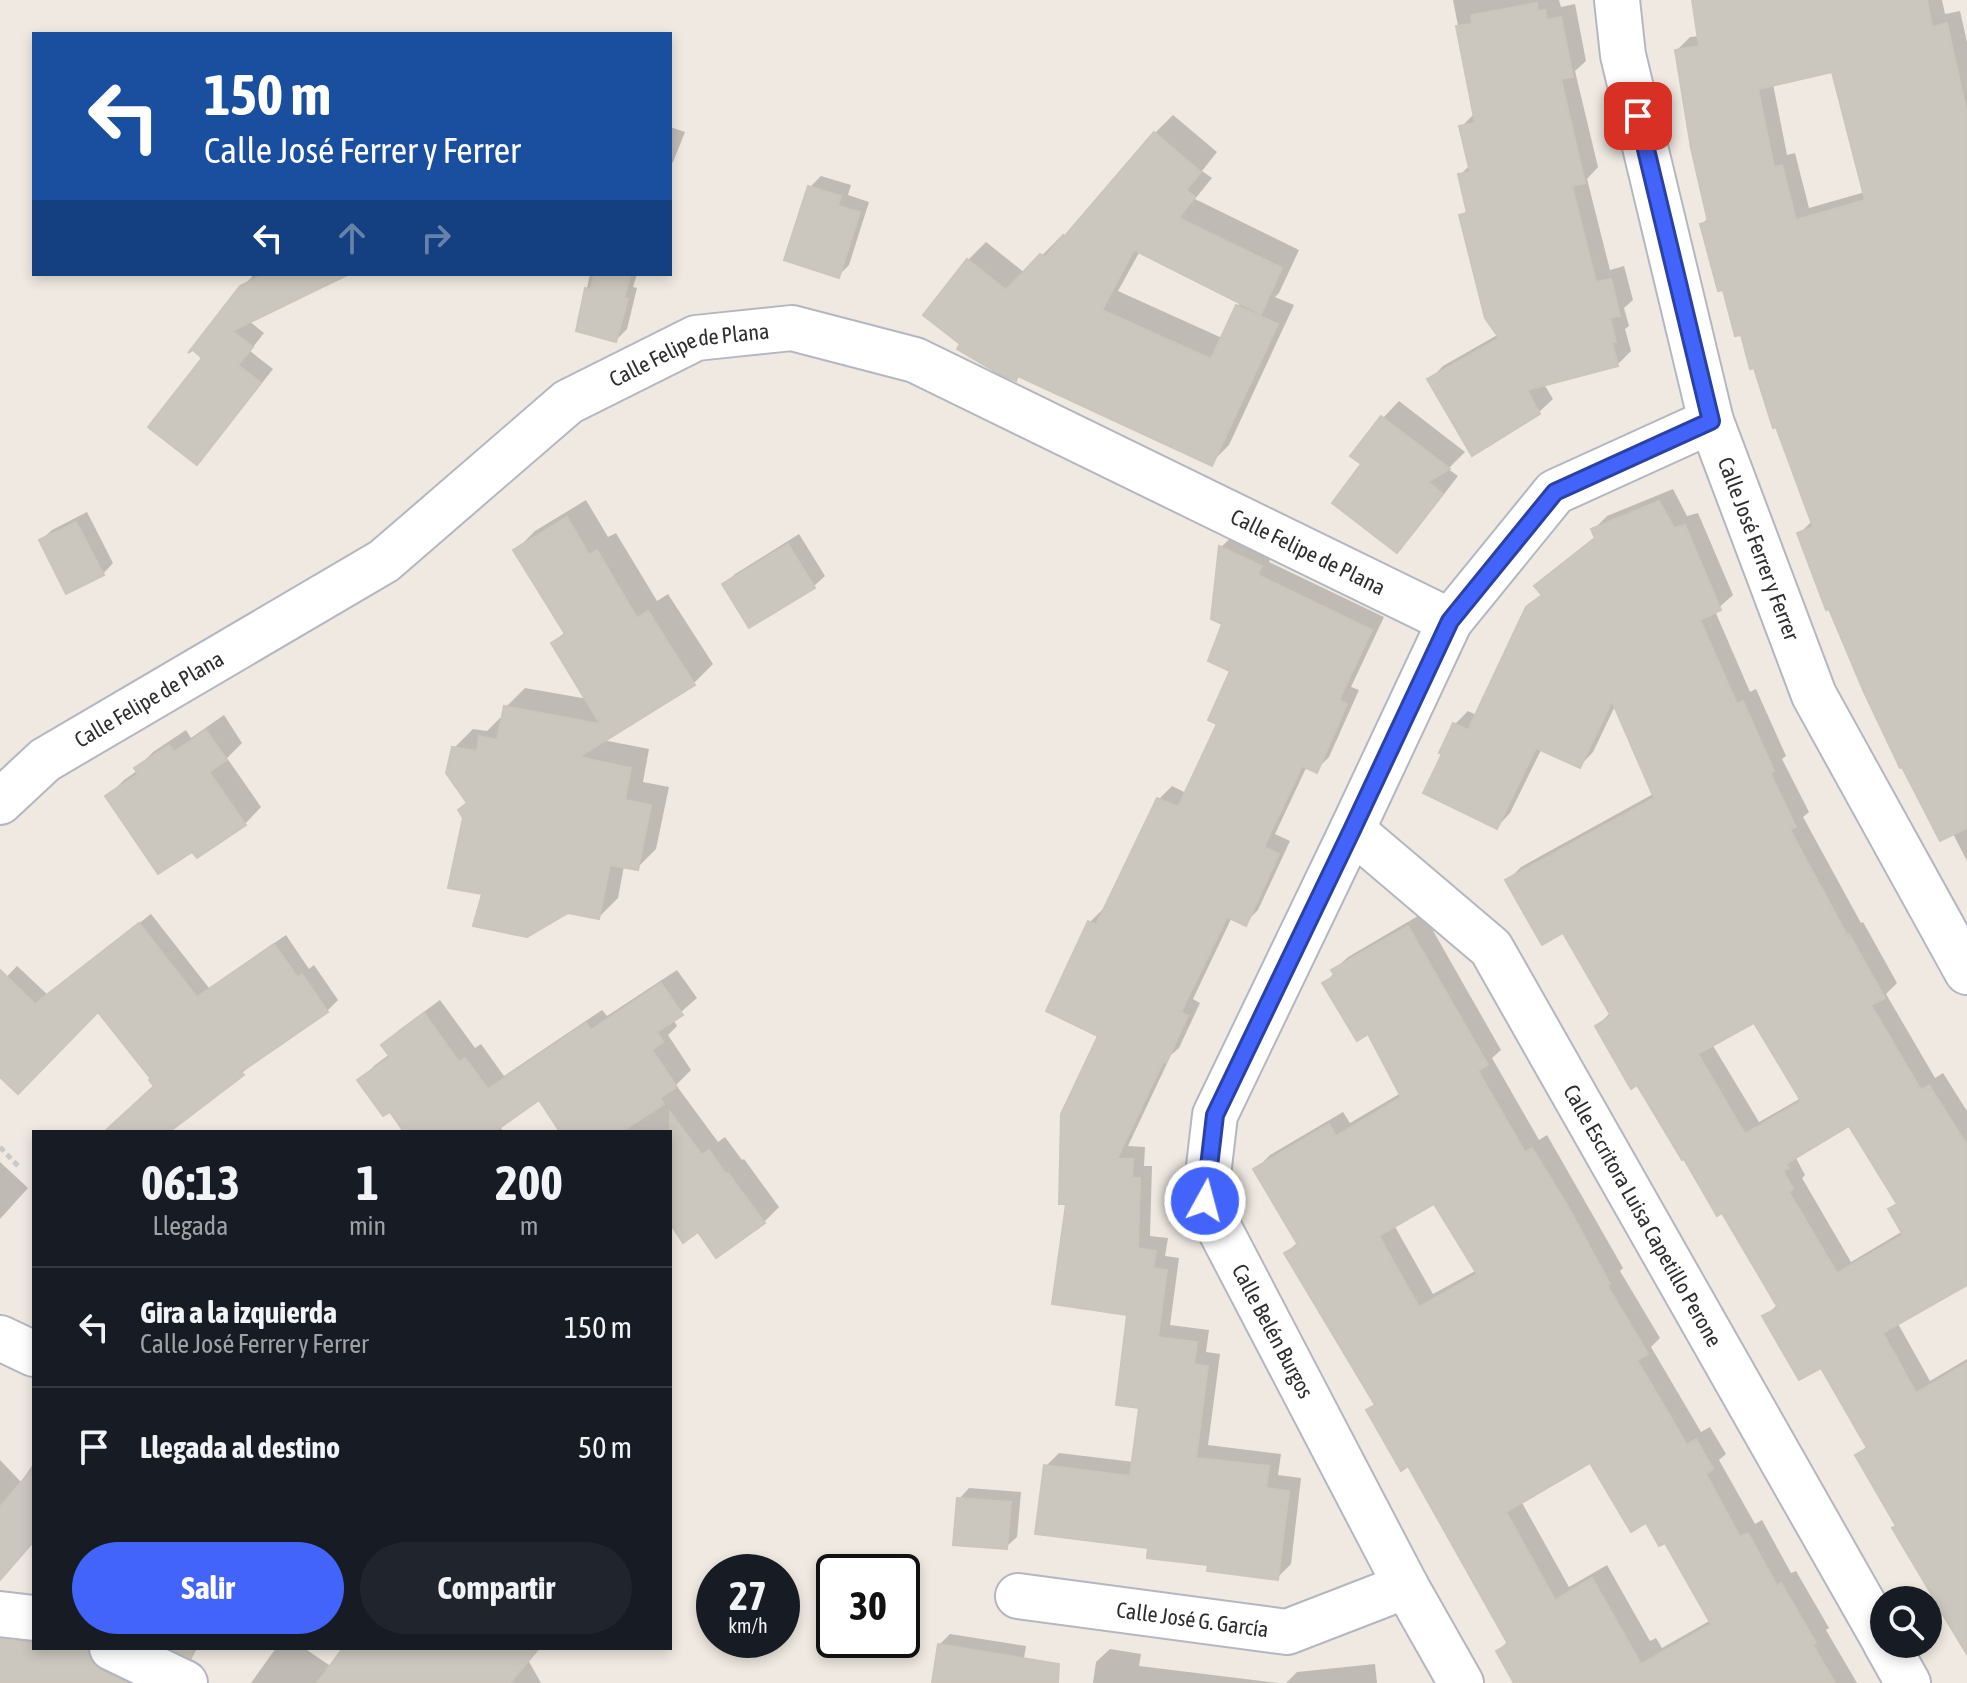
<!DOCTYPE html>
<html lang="es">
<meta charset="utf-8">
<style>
body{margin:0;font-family:"Asap Condensed",sans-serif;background:#20242c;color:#f1f3f6;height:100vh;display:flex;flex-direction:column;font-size:30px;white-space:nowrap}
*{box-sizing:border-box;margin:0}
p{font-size:26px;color:#9ea1a6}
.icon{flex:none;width:44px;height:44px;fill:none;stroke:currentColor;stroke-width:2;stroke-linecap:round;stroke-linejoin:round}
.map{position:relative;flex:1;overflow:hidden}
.sheet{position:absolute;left:32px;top:1130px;width:640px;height:520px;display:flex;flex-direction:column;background:#171b24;border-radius:0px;box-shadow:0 4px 12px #0003}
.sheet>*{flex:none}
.guide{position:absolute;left:32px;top:32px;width:640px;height:244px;border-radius:0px;box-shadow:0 4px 12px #0003;background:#1a4fa0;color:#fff;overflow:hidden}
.tools{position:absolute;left:1870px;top:1586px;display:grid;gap:16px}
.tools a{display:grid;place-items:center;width:72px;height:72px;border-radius:50%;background:#171b24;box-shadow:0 4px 12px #0003;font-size:40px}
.speed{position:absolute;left:696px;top:1554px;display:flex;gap:16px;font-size:40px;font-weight:700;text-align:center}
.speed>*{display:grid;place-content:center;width:104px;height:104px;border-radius:50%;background:#171b24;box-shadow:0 4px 12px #0003;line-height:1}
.speed small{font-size:20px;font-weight:400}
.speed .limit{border:4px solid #111;border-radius:12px;background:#fff;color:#111}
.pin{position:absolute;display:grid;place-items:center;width:68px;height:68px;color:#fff;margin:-34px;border-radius:16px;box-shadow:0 4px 12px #0006}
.me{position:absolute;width:88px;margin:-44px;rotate:7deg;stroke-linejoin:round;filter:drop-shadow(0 0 6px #0008)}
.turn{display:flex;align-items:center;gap:28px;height:168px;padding:0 40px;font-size:36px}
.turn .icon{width:104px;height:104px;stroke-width:2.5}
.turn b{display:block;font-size:56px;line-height:68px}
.lanes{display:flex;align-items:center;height:76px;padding:0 40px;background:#0003;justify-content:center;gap:40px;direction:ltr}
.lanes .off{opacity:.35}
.eta{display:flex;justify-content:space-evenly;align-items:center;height:136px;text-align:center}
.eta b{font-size:48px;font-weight:700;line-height:56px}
.primary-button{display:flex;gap:16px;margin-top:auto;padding:16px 40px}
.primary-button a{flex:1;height:92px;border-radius:48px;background:#4264fb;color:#fff;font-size:32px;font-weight:700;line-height:92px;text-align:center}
.primary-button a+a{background:#20242c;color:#f1f3f6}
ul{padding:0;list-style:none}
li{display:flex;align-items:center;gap:24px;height:120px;padding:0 40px;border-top:2px solid #363941}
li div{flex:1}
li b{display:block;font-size:30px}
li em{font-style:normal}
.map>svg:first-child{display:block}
.shadow{fill:#0003;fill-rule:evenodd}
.building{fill:#cbc7bf;stroke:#cbc5ba;stroke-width:2;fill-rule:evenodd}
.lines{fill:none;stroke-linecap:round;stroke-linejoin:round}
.street-casing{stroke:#b4b7c1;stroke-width:48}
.path{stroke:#c9c9c9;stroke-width:5;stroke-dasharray:6 4;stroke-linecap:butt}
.street{stroke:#fff;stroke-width:44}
.route-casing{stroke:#2b41a3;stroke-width:20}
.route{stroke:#4264fb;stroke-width:14}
.labels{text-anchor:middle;stroke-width:6;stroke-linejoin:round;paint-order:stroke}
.street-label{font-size:22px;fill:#2e2e2e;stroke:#fff}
</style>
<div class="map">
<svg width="1967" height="1683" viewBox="0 0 1967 1683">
<rect width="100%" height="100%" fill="#efe9e1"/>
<!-- shadow -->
<g class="shadow">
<polygon points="1453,0 1559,0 1561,7 1575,4 1586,61 1575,71 1598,167 1587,179 1610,270 1624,266 1633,300 1624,308 1629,326 1625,329 1631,351 1617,365 1544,384 1553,399 1539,412 1473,454 1430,380 1443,366 1499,334 1462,216 1468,209 1460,175 1470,165 1461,127 1475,113"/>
<path d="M1694 0H1942L1945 14 1960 11 1967 42V861L1799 534 1813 520 1702 224 1709 217 1677 50 1690 37 1700 36ZM1834 69 1865 192 1809 208 1795 153 1787 155 1773 84Z"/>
<path d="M1173 115 1217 152 1202 171 1212 178 1195 199 1299 250 1279 293 1275 297 1294 305 1229 445 1211 463 1020 375 1015 379 968 260 986 242 1025 273 1060 237 1063 239 1083 218 1155 133ZM1140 251 1242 302 1237 306 1222 338 1118 291Z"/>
<polygon points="670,127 685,132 673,162 670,165"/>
<polygon points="821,176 851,185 848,195 869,202 849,265 838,276 810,187"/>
<polygon points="250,274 345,274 249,321 264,333 250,351 273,369 210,449 197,463 205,358 241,288 252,277"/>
<polygon points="590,274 637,274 633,287 637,288 627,329 616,340 578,329"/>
<polygon points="1399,401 1465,452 1448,469 1458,476 1413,534 1397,551 1364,464 1383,418"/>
<path d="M1673 489 1687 516 1698 513 1733 595 1715 611 1750 692 1756 689 1786 756 1782 759 1809 812 1803 817 1861 923 1863 922 1897 983 1886 994 1935 1078 1943 1073 1967 1111V1283L1897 1322 1930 1381 1967 1359V1656L1936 1605 1939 1602 1898 1525 1858 1455 1867 1446 1822 1366 1765 1317 1778 1304 1723 1210 1597 1026 1611 1012 1564 930 1508 880 1521 867 1655 793 1616 704 1593 752 1580 766 1542 748 1510 813 1497 827 1455 724 1468 711 1476 715 1528 608 1543 593 1537 586 1550 573 1596 536 1594 529 1607 516ZM1755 1020 1801 1098 1759 1122 1712 1044ZM1850 1124 1898 1202 1891 1210 1903 1231 1851 1262 1802 1178 1805 1175 1796 1158Z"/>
<polygon points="586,500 608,537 616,533 657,601 668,594 713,664 694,683 603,740 649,749 643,782 669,787 656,849 637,868 624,866 618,898 599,917 485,892 469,802 454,748 473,729 487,731 500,718 504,719 506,707 525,688 588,699 553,644 565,632 516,550 535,531"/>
<polygon points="87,512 113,563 103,574 41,540 52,530"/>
<polygon points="799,534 825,576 814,586 725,584 735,574"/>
<polygon points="1234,535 1274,553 1269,562 1384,617 1351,687 1359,690 1329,757 1316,770 1307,766 1275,834 1290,841 1258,910 1245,923 1232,917 1193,999 1200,1003 1179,1048 1171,1055 1128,1146 1145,1147 1144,1166 1152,1166 1150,1236 1168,1238 1165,1256 1179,1258 1170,1325 1209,1330 1206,1352 1220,1354 1208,1445 1281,1454 1278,1475 1301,1478 1291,1564 1278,1577 1150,1547 1046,1466 1059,1453 1134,1462 1141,1406 1101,1035 1049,1010 1090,922 1103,909 1106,910 1159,799 1172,786 1186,793 1219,723 1233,670 1225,623 1221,547"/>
<polygon points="224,715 242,743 227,758 261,807 245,824 108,796 124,780 138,770 137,768 153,752 186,730 191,738"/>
<path d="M1423 913 1501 1050 1492 1058 1539 1140 1547 1135 1623 1268 1620 1271 1660 1338 1651 1347 1701 1432 1710 1427 1726 1454 1719 1460 1755 1524 1762 1520 1791 1573 1796 1571 1829 1628 1826 1630 1857 1683H1522L1498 1651 1509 1640 1409 1464 1369 1410 1376 1403 1286 1253 1299 1241 1256 1169 1270 1155 1343 1112 1350 1123 1401 1093 1369 1032 1325 983 1335 972 1334 970 1348 957ZM1435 1202 1477 1270 1433 1294 1394 1225ZM1591 1461 1666 1540 1711 1620 1662 1648 1656 1638 1650 1641 1607 1565 1569 1587 1521 1501Z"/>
<polygon points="151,914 209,988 286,935 309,969 314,965 338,1000 327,1011 253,1062 242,1073 166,1132 106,1132 156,1086 99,1009 0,1074 0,984 17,966 47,994"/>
<polygon points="677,970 697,998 673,1019 677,1026 668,1035 691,1070 676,1085 718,1142 725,1137 742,1160 744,1159 779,1207 764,1222 699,1229 670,1220 670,1132 626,1132 623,1128 618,1132 563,1132 539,1097 499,1126 504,1132 407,1132 390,1109 360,1080 375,1065 390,1054 384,1045 399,1030 440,1000 475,1048 481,1044 504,1076 602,1010 607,1016"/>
<polygon points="0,1162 28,1188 0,1219"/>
<polygon points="0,1460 21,1482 34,1463 34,1540 0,1579"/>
<polygon points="969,1488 1021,1492 1017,1537 1006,1547 959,1499"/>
<polygon points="24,1631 34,1632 34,1648 100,1648 160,1683 0,1683 0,1664 13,1642"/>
<polygon points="950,1634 1026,1646 1020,1683 934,1683 939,1645"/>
<polygon points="276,1648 304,1648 332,1667 345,1648 538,1648 528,1660 541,1683 251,1683"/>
<polygon points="1110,1649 1141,1654 1139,1666 1279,1683 1093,1683 1096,1662"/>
<polygon points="1375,1664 1377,1683 1286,1683 1297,1672"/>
</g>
<!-- building -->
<g class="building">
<path d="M1692 0H1927L1932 27 1947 23 1967 114V828L1940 841 1902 767 1900 768 1864 692 1829 609 1826 610 1797 533 1813 527 1776 427 1773 428 1754 368 1750 369 1741 335 1735 336 1723 290 1718 291 1700 224 1708 222 1691 148 1675 50 1699 46ZM1832 72 1865 200 1796 220 1782 165 1774 167 1758 89Z"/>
<polygon points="1537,3 1538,11 1545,10 1547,20 1561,17 1573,77 1561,79 1585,183 1572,186 1596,282 1611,279 1620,316 1610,318 1616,342 1612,342 1618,366 1527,390 1540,414 1472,456 1427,379 1499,338 1485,318 1459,215 1467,213 1458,174 1470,172 1459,126 1475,123 1456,26 1472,24 1471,15"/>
<polygon points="1154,132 1201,172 1186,190 1195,197 1179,218 1282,268 1261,314 1134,250 1102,310 1211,359 1236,305 1278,324 1212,466 1018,376 1016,381 998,373 957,349 960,344 923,315 967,259 1006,290 1040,254 1045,257 1063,235 1064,237"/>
<polygon points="808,186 841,196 838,206 860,212 839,278 784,260"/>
<polygon points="265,274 349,274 232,331 253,347 238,365 261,383 197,465 148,427 202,358 193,350 188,353 240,286"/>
<polygon points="594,274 631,274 624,298 628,299 616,342 576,331 585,288 591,290"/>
<polygon points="1381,416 1450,469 1428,482 1443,494 1397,553 1332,503 1361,464 1350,456"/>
<path d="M1659 501 1674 528 1685 525 1721 610 1700 620 1737 704 1743 701 1774 771 1770 773 1796 827 1790 830 1847 935 1849 934 1885 998 1871 1005 1921 1090 1929 1085 1967 1145V1285L1883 1333 1916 1393 1967 1363V1654L1892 1528 1896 1526 1855 1455 1867 1448 1821 1368 1799 1380 1762 1316 1778 1308 1722 1213 1717 1216 1684 1159 1682 1160 1637 1085 1631 1089 1595 1026 1611 1016 1563 933 1542 945 1505 880 1654 798 1612 701 1580 768 1536 748 1497 829 1423 793 1442 754 1439 753 1453 723 1468 730 1526 607 1542 595 1534 586 1595 538 1591 529ZM1754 1023 1801 1101 1745 1134 1698 1054ZM1849 1126 1897 1204 1888 1209 1903 1235 1837 1273 1789 1192 1793 1189 1783 1171 1789 1168 1786 1164Z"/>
<polygon points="567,517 589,555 597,550 637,618 648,611 695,685 579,757 631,768 625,800 651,805 638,870 610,865 599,919 568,913 527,937 473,926 482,894 448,888 463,818 458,810 467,803 446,773 452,747 477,751 479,736 497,740 504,706 600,724 551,643 565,634 513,550"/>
<polygon points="76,522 104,575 66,594 39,540"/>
<polygon points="788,544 815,588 749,628 722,584"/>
<polygon points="1219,546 1262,566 1258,575 1372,630 1339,700 1347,704 1317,773 1302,766 1264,847 1279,854 1246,926 1227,917 1181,1012 1188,1016 1166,1063 1163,1062 1117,1159 1133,1159 1132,1178 1140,1178 1138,1248 1156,1251 1153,1268 1167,1270 1158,1337 1197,1342 1194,1364 1208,1366 1196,1458 1269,1466 1266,1488 1289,1491 1278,1580 1207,1571 1208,1565 1147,1558 1148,1548 1035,1534 1044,1465 1130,1476 1139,1408 1116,1405 1127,1315 1052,1304 1066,1204 1059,1204 1061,1114 1098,1036 1046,1011 1088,921 1096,925 1157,798 1178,807 1217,724 1208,720 1230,671 1208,661 1222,624 1211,619"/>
<polygon points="206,730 227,760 209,772 246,825 197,858 192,852 158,874 105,796 138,774 134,768 169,745 174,752"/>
<polygon points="139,923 197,997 274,944 298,978 302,974 328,1012 241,1072 244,1075 169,1132 104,1132 154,1086 149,1080 151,1079 98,1012 18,1094 0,1077 0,970 35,1004"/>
<path d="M1408 926 1488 1065 1478 1071 1525 1152 1532 1148 1567 1205 1610 1284 1607 1285 1648 1354 1637 1360 1687 1445 1696 1439 1713 1469 1706 1474 1740 1537 1748 1533 1777 1586 1781 1583 1816 1643 1813 1645 1835 1683H1514L1496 1651 1508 1644 1408 1466 1401 1471 1366 1410 1375 1405 1284 1253 1298 1245 1253 1169 1329 1124 1336 1136 1401 1097 1368 1034 1357 1041 1322 983 1335 976 1331 970ZM1434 1204 1477 1274 1419 1307 1379 1236ZM1590 1463 1631 1532 1646 1523 1659 1546 1665 1543 1711 1624 1641 1664 1592 1578 1555 1600 1506 1512Z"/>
<polygon points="661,983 683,1015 657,1032 663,1042 652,1050 677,1087 660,1098 664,1104 621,1132 560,1132 539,1100 494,1132 404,1132 390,1112 383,1116 357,1080 390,1057 381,1045 424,1013 459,1062 465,1058 488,1089 586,1023 591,1030"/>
<polygon points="670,1112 702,1155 709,1150 726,1174 728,1173 765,1223 716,1258 698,1232 683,1243 670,1223"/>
<polygon points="34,1467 34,1541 0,1580 0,1507"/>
<polygon points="957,1498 1011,1502 1007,1549 953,1545"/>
<polygon points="0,1639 33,1643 34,1648 87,1648 92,1663 101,1671 127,1683 0,1683"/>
<polygon points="938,1644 1059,1664 1058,1683 932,1683"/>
<polygon points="170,1648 196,1648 191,1658"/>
<polygon points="343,1648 539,1648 510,1683 317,1683"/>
</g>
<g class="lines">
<!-- street casing -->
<g class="street-casing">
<g id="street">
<path id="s1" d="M1617 0 1623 55 1711 421 1814 695 1967 972"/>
<path id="s2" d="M0 802 45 760 384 561 568 402 696 338 792 328 915 360 1450 621"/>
<path id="s3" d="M1352 830 1491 948 1884 1640"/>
<polyline points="0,1338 34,1354"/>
<path id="s4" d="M1018 1596 1287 1632 1406 1586"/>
<polyline points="0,1614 34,1618"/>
<polyline points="1886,1644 1908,1683"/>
<polyline points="112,1648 185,1683"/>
<polyline points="1461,1683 1406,1586 1205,1201 1215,1115 1352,830 1450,621 1555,492 1711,421"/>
</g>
</g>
<!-- path -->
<polyline class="path" points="0,1147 19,1167"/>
<!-- street -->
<use href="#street" class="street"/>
</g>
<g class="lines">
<!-- route casing -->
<g class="route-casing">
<polyline id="route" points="1205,1201 1215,1115 1352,830 1450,621 1555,492 1711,421 1638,116"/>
</g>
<!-- route -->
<use href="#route" class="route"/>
</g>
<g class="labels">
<!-- street labels -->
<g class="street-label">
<text dy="8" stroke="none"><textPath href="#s2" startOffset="830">Calle Felipe de Plana</textPath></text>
<text dy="8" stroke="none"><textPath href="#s1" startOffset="568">Calle José Ferrer y Ferrer</textPath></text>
<text dy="8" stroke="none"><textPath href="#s2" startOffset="1502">Calle Felipe de Plana</textPath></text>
<text dy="8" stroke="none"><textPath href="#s2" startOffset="182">Calle Felipe de Plana</textPath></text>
<text dy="8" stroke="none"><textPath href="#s3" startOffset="490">Calle Escritora Luisa Capetillo Perone</textPath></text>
<text transform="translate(1273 1331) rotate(62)" y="8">Calle Belén Burgos</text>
<text dy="8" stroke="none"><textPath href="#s4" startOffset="176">Calle José G. García</textPath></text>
</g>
</g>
</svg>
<div class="tools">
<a><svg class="icon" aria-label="search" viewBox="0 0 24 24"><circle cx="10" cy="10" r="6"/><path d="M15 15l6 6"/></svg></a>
</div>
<div class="speed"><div>27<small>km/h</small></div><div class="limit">30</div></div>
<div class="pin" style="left:1638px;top:116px;background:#d93025"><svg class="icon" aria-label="arrive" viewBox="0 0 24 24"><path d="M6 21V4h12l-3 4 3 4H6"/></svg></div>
<svg class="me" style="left:1205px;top:1201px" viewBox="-20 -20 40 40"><circle r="17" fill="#4264fb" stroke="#fff" stroke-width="3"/><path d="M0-11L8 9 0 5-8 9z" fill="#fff"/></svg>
<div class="guide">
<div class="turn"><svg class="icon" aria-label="left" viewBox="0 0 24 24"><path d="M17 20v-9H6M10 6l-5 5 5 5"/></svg><div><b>150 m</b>Calle José Ferrer y Ferrer</div></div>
<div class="lanes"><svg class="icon" aria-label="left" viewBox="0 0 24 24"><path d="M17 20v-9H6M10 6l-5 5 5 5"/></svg><svg class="icon off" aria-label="ahead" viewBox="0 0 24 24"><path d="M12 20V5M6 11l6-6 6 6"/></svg><svg class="icon off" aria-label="right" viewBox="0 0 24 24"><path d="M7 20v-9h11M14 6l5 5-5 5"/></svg></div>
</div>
<section class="sheet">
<div class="eta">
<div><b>06:13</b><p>Llegada</p></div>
<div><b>1</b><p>min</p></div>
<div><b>200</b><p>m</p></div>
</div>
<ul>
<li><svg class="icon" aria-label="left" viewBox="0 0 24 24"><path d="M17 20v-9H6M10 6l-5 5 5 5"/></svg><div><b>Gira a la izquierda</b><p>Calle José Ferrer y Ferrer</p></div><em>150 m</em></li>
<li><svg class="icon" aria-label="arrive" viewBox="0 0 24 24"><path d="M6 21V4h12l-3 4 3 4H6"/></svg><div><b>Llegada al destino</b></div><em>50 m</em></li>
</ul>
<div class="primary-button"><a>Salir</a><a>Compartir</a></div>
</section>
</div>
